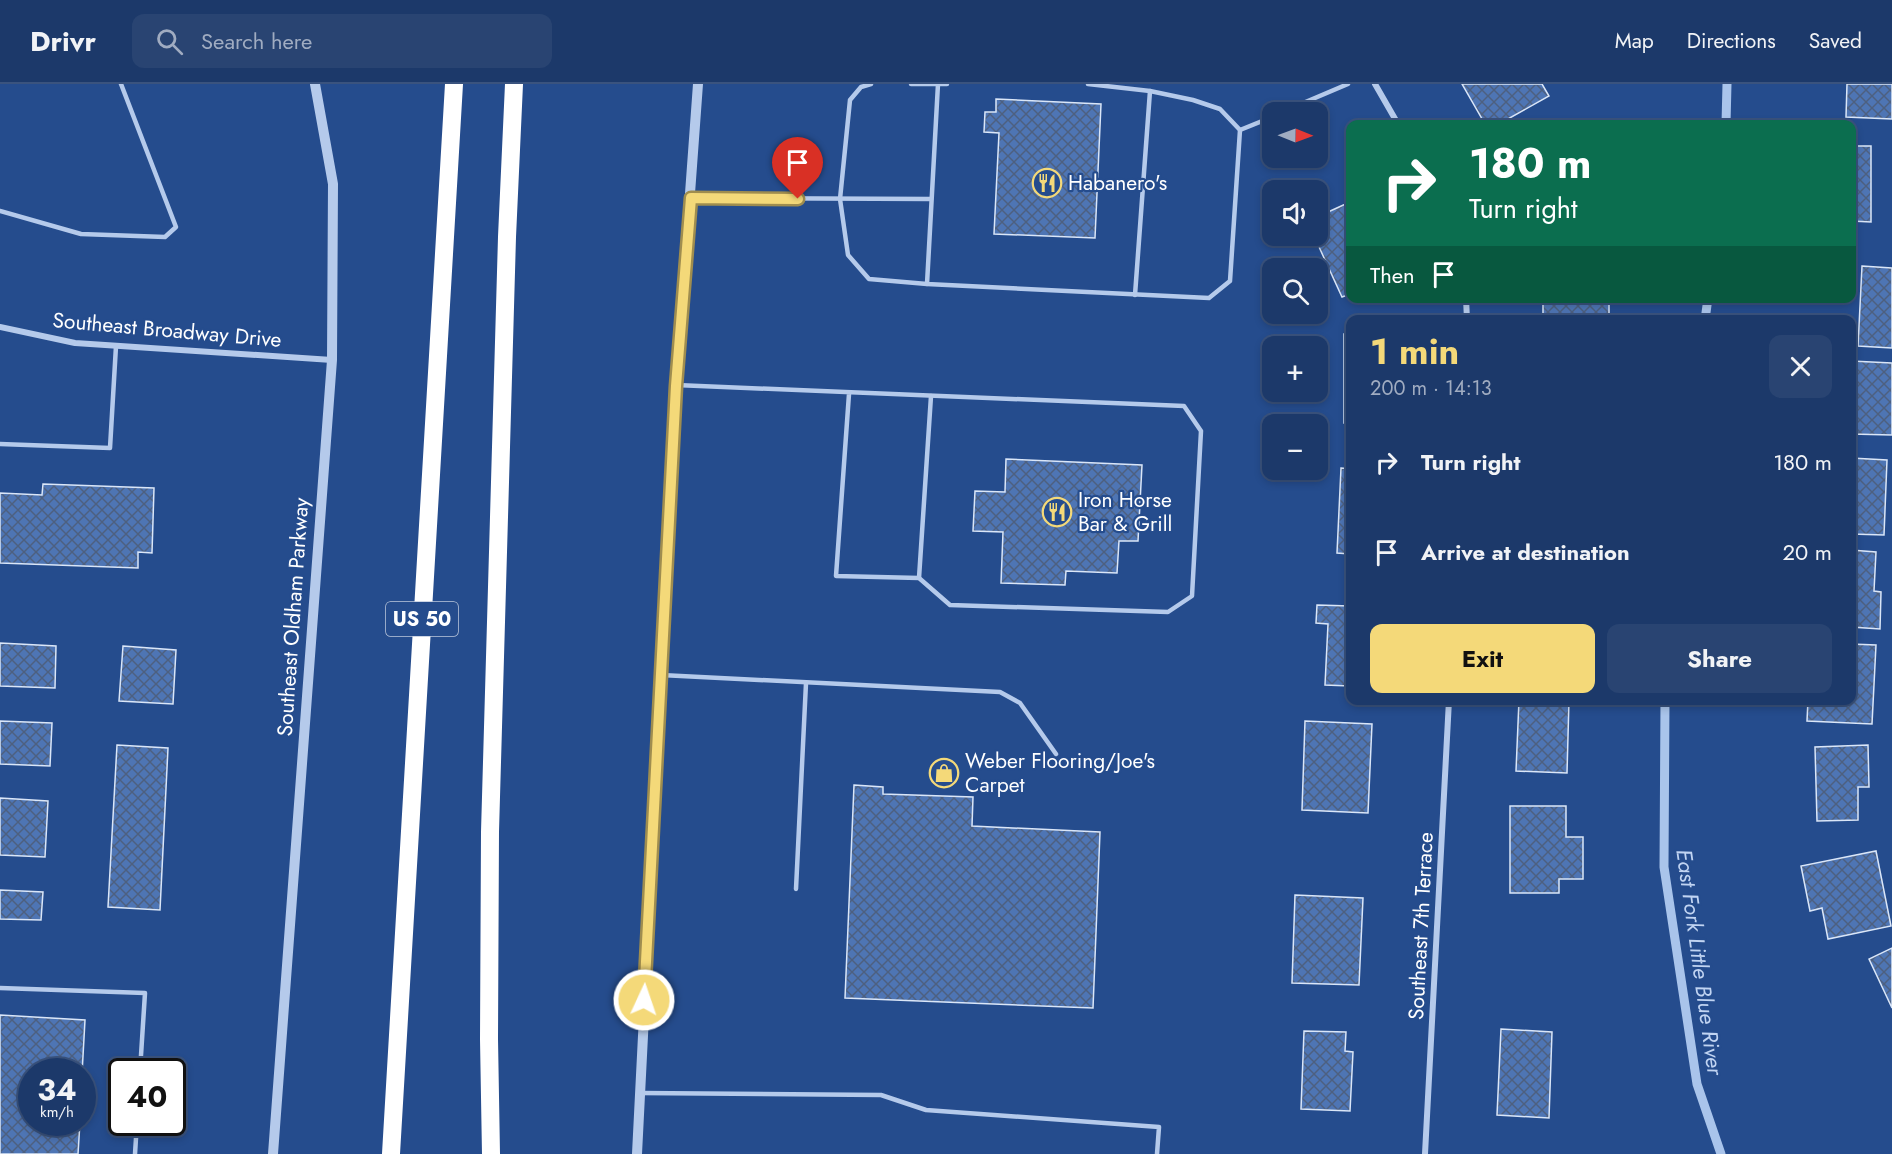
<!DOCTYPE html>
<meta charset="utf-8">
<style>
body{margin:0;font-family:Jost,sans-serif;background:#294472;color:#f1f3f6;height:100vh;display:flex;flex-direction:column;font-size:22px;white-space:nowrap}
*{box-sizing:border-box;margin:0}
p{font-size:20px;color:#a0acc1}
.icon{flex:none;width:33px;height:33px;fill:none;stroke:currentColor;stroke-width:2;stroke-linecap:round;stroke-linejoin:round}
.map{position:relative;flex:1;overflow:hidden}
.side{position:absolute;left:1346px;top:231px;width:510px;height:390px;display:flex;flex-direction:column;background:#1c396a;border-radius:12px;box-shadow:0 3px 9px #0003,0 0 0 2px #3a537e}
.side>*{flex:none}
.hud{position:absolute;left:1346px;top:36px;width:510px;height:183px;border-radius:12px;box-shadow:0 3px 9px #0003,0 0 0 2px #3a537e;background:#0b6e4f;color:#fff;overflow:hidden}
.needle{width:39px;rotate:91deg}
.buttons{position:absolute;left:1262px;top:18px;display:grid;gap:12px}
.buttons a{display:grid;place-items:center;width:66px;height:66px;border-radius:12px;background:#1c396a;box-shadow:0 3px 9px #0003,0 0 0 2px #3a537e;font-size:30px}
.speed{position:absolute;left:18px;top:974px;display:flex;gap:12px;font-size:30px;font-weight:700;text-align:center}
.speed>*{display:grid;place-content:center;width:78px;height:78px;border-radius:50%;background:#1c396a;box-shadow:0 3px 9px #0003,0 0 0 2px #3a537e;line-height:1}
.speed small{font-size:15px;font-weight:400}
.speed .limit{border:3px solid #111;border-radius:9px;background:#fff;color:#111}
.pin{position:absolute;display:grid;place-items:center;width:51px;height:51px;color:#fff;margin:-62px -26px;border-radius:50% 50% 50% 0;rotate:-45deg;box-shadow:0 0 6px #0007}
.pin .icon{rotate:45deg}
.me{position:absolute;width:66px;margin:-33px;rotate:3deg;stroke-linejoin:round;filter:drop-shadow(0 0 4px #0008)}
.turn{display:flex;align-items:center;gap:21px;height:126px;padding:0 24px;font-size:27px}
.turn .icon{width:78px;height:78px;stroke-width:2.5}
.turn b{display:block;font-size:42px;line-height:51px}
.then{display:flex;align-items:center;height:57px;padding:0 24px;background:#0003;gap:12px;font-size:22px}
.round{display:grid;place-items:center;flex:none;width:63px;height:63px;border-radius:12px;background:#294472}
.headline{display:flex;align-items:center;justify-content:space-between;height:102px;padding:0 24px}
h1{font-size:36px;font-weight:700;line-height:45px;color:#f4d979}
.primary-button{display:flex;gap:12px;margin-top:auto;padding:12px 24px}
.primary-button a{flex:1;height:69px;border-radius:12px;background:#f4d979;color:#111;font-size:24px;font-weight:700;line-height:69px;text-align:center}
.primary-button a+a{background:#294472;color:#f1f3f6}
ul{padding:0;list-style:none}
li{display:flex;align-items:center;gap:18px;height:90px;padding:0 24px}
li div{flex:1}
li b{display:block;font-size:22px}
li em{font-style:normal}
header{display:flex;align-items:center;gap:36px;box-sizing:border-box;height:84px;padding:0 30px;background:#1c396a;border-bottom:2px solid #3a537e}
header strong{font-size:28px}
nav{display:flex;gap:33px;margin-inline-start:auto;font-size:21px}
.search{width:420px;height:54px;background:#294472;display:flex;align-items:center;gap:15px;box-sizing:border-box;padding:0 21px;border-radius:12px;color:#a0acc1;font-size:22px}
.map>svg:first-child{display:block}
.lines{fill:none;stroke-linecap:round;stroke-linejoin:round}
.stream{stroke:#a9c4eb;stroke-width:9}
.building{fill:url(#building-cross-hatch);stroke:#dae6f8;stroke-width:1.5}
.service{stroke:#b5caeb;stroke-width:4.5}
.minor{stroke:#b5caeb;stroke-width:6}
.tertiary{stroke:#b5caeb;stroke-width:10}
.motorway{stroke:#fff;stroke-width:18}
.route-casing{stroke:#9f8d4f;stroke-width:15}
.route{stroke:#f4d979;stroke-width:10}
.labels{text-anchor:middle;stroke-width:4.5;stroke-linejoin:round;paint-order:stroke}
.shield{fill:#254c8d;stroke:#bec9dd;stroke-width:1.5}
.shield-label{font-size:20px;font-weight:bold;fill:#fff}
.poi-label{font-size:21px;fill:#fff;stroke:#254c8d;text-anchor:start}
.street-label{font-size:21px;fill:#fff;stroke:#254c8d}
.water-label{font-size:22px;font-style:italic;fill:#c1d4f2;stroke:#254c8d}
</style>
<header>
<strong>Drivr</strong>
<div class="search"><svg class="icon" aria-label="search" viewBox="0 0 24 24"><circle cx="10" cy="10" r="6"/><path d="M15 15l6 6"/></svg>Search here</div>
<nav><a>Map</a><a>Directions</a><a>Saved</a></nav>
</header>
<div class="map">
<svg width="1892" height="1070" viewBox="0 0 1892 1070">
<defs>
<pattern id="building-cross-hatch" width="8" height="8" patternUnits="userSpaceOnUse" patternTransform="scale(1.5)"><rect width="8" height="8" fill="#4e75b4"/><path d="M0 0l8 8M0 8l8-8" fill="none" stroke="#4d6080"/></pattern>
</defs>
<rect width="100%" height="100%" fill="#254c8d"/>
<g class="lines">
<!-- stream -->
<g class="stream">
<polyline points="1726,40 1727,0"/>
<polyline points="1705,236 1708,214"/>
<polyline points="1665,616 1664,783 1697,1000 1721,1070"/>
</g>
</g>
<!-- building -->
<g class="building">
<polygon points="1462,0 1542,0 1549,12 1499,40 1485,40"/>
<polygon points="1847,0 1892,0 1892,35 1846,33"/>
<polygon points="996,15 1101,20 1095,154 994,150 999,49 984,48 985,28 996,28"/>
<polygon points="1851,62 1871,62 1871,138 1851,137"/>
<polygon points="1350,118 1350,210 1342,213 1314,152 1317,152 1317,133"/>
<polygon points="1862,182 1892,184 1892,264 1858,262"/>
<rect x="1543" y="214" width="66" height="22"/>
<rect x="1344" y="250" width="6" height="89"/>
<polygon points="1851,277 1892,279 1892,351 1851,350"/>
<polygon points="1851,374 1887,376 1884,451 1851,450"/>
<polygon points="1006,375 1142,381 1138,457 1119,457 1117,489 1066,487 1065,501 1001,499 1003,448 973,447 975,407 1005,408"/>
<polygon points="1341,384 1350,385 1350,470 1337,469"/>
<polygon points="43,400 154,404 152,469 138,468 138,484 0,479 0,409 42,411"/>
<polygon points="1851,466 1876,468 1874,507 1881,508 1880,545 1851,543"/>
<polygon points="1317,521 1350,522 1350,602 1325,601 1328,540 1316,539"/>
<polygon points="0,559 56,562 55,604 0,602"/>
<polygon points="1851,560 1876,561 1872,640 1807,637 1808,616 1851,616"/>
<polygon points="123,562 176,566 173,620 119,617"/>
<polygon points="1519,616 1569,616 1567,689 1516,687"/>
<polygon points="0,637 52,639 50,682 0,680"/>
<polygon points="1305,637 1372,640 1368,729 1302,726"/>
<polygon points="117,661 168,664 160,826 108,823"/>
<polygon points="1868,661 1869,703 1858,703 1858,736 1817,737 1815,663"/>
<polygon points="854,701 883,703 883,710 973,713 972,742 1100,748 1093,924 845,914"/>
<polygon points="0,714 48,717 45,773 0,771"/>
<polygon points="1510,722 1566,722 1566,753 1583,753 1583,795 1559,795 1559,809 1510,809"/>
<polygon points="1876,767 1891,842 1828,855 1822,824 1810,827 1801,782"/>
<polygon points="0,806 43,808 41,836 0,835"/>
<polygon points="1295,811 1363,814 1359,901 1292,899"/>
<polygon points="1892,864 1892,924 1869,875"/>
<polygon points="0,931 85,936 82,990 82,987 32,987 32,1038 80,1038 78,1070 0,1070"/>
<polygon points="1501,945 1552,948 1549,1034 1497,1031"/>
<polygon points="1304,947 1346,948 1345,967 1353,968 1350,1027 1301,1025"/>
</g>
<g class="lines">
<!-- service -->
<g class="service">
<polyline points="871,0 861,3 850,16 840,115 848,171 869,195 927,200 1209,214 1230,197 1240,46 1220,25 1193,16 1150,7 1088,0"/>
<polyline points="911,0 947,0"/>
<polyline points="1282,28 1348,0"/>
<polyline points="1240,46 1272,33"/>
<polyline points="691,114 931,115"/>
<polyline points="0,127 81,150 165,153 176,143 121,0"/>
<polyline points="927,200 938,0"/>
<polyline points="1135,211 1150,7"/>
<polyline points="676,301 1184,322 1201,347 1192,512 1168,528 950,521 919,494 836,492 849,310"/>
<polyline points="0,360 110,364 116,262"/>
<polyline points="919,494 931,312"/>
<polyline points="661,591 1000,608 1020,619 1056,670"/>
<polyline points="796,805 806,599"/>
<polyline points="0,904 145,909 140,987"/>
<polyline points="640,1009 881,1011 926,1026 1159,1043 1157,1070"/>
<polyline points="135,1070 137,1038"/>
</g>
<!-- minor -->
<g class="minor">
<polyline points="1375,0 1398,40"/>
<polyline points="1466,214 1467,236"/>
<polyline points="0,243 75,259 332,276"/>
<polyline points="1425,1070 1449,616"/>
</g>
<!-- tertiary -->
<g class="tertiary">
<polyline points="273,1070 332,276 333,100 315,0"/>
<polyline points="637,1070 676,301 698,0"/>
</g>
<!-- motorway -->
<g class="motorway">
<polyline points="391,1070 454,0"/>
<polyline points="491,1070 489,955 490,748 507,153 514,0"/>
</g>
</g>
<g class="lines">
<!-- route casing -->
<g class="route-casing">
<polyline id="route" points="644,916 676,302 691,114 798,115"/>
</g>
<!-- route -->
<use href="#route" class="route"/>
</g>
<!-- icons -->
<defs>
<g id="restaurant-ring" transform="scale(1.5)"><circle r="9.5" fill="#254c8d" stroke="#f4d979" stroke-width="1.5"/><path d="M-5-6h1v4h1v-4h1v4h1v-4h1v5L-1.5 .5V6h-2V.5L-5-1ZM5-6V6H3V1.5H1.5Q1.5-4 5-6Z" fill="#f4d979"/></g>
<g id="shop-ring" transform="scale(1.5)"><circle r="9.5" fill="#254c8d" stroke="#f4d979" stroke-width="1.5"/><path d="M-5-2.5h2.3a2.7 3.5 0 0 1 5.4 0H5L5.5 6h-11ZM-1.5-2.5h3a1.5 2.3 0 0 0-3 0Z" fill="#f4d979"/></g>
</defs>
<g fill-rule="evenodd">
<use href="#restaurant-ring" x="1047" y="99"/>
<use href="#restaurant-ring" x="1057" y="428"/>
<use href="#shop-ring" x="944" y="689"/>
</g>
<g class="labels">
<!-- shield labels -->
<rect class="shield" x="386" y="518" width="72" height="34" rx="4.5"/>
<g class="shield-label">
<text x="422" y="542">US 50</text>
</g>
<!-- poi labels -->
<g class="poi-label">
<text x="1068" y="106">Habanero's</text>
<text x="1078" y="423">Iron Horse<tspan x="1078" dy="24">Bar &amp; Grill</tspan></text>
<text x="965" y="684">Weber Flooring/Joe's<tspan x="965" dy="24">Carpet</tspan></text>
</g>
<!-- street labels -->
<g class="street-label">
<text transform="translate(167 246) rotate(5)" y="7">Southeast Broadway Drive</text>
<text transform="translate(293 533) rotate(-86)" y="7">Southeast Oldham Parkway</text>
<text transform="translate(1421 842) rotate(-87)" y="7">Southeast 7th Terrace</text>
</g>
<!-- water labels -->
<g class="water-label">
<text transform="translate(1700 878) rotate(82)" y="8">East Fork Little Blue River</text>
</g>
</g>
</svg>
<div class="buttons">
<a><svg class="needle" viewBox="-14 -14 28 28"><path d="M0-13l5 13h-10z" fill="#e53935"/><path d="M0 13l5-13h-10z" fill="#a0acc1"/></svg></a>
<a><svg class="icon" aria-label="sound" viewBox="0 0 24 24"><path d="M4 9h4l5-4v14l-5-4H4zM17 9q2 3 0 6"/></svg></a>
<a><svg class="icon" aria-label="search" viewBox="0 0 24 24"><circle cx="10" cy="10" r="6"/><path d="M15 15l6 6"/></svg></a>
<a>+</a>
<a>−</a>
</div>
<div class="speed"><div>34<small>km/h</small></div><div class="limit">40</div></div>
<div class="pin" style="left:798px;top:115px;background:#d93025"><svg class="icon" aria-label="arrive" viewBox="0 0 24 24"><path d="M6 21V4h12l-3 4 3 4H6"/></svg></div>
<svg class="me" style="left:644px;top:916px" viewBox="-20 -20 40 40"><circle r="17" fill="#f4d979" stroke="#fff" stroke-width="3"/><path d="M0-11L8 9 0 5-8 9z" fill="#fff"/></svg>
<div class="hud">
<div class="turn"><svg class="icon" aria-label="right" viewBox="0 0 24 24"><path d="M7 20v-9h11M14 6l5 5-5 5"/></svg><div><b>180 m</b>Turn right</div></div>
<div class="then">Then<svg class="icon" aria-label="arrive" viewBox="0 0 24 24"><path d="M6 21V4h12l-3 4 3 4H6"/></svg></div>
</div>
<section class="side">
<div class="headline"><div><h1>1 min</h1><p>200 m · 14:13</p></div><a class="round"><svg class="icon" aria-label="close" viewBox="0 0 24 24"><path d="M6 6l12 12M18 6L6 18"/></svg></a></div>
<ul>
<li><svg class="icon" aria-label="right" viewBox="0 0 24 24"><path d="M7 20v-9h11M14 6l5 5-5 5"/></svg><div><b>Turn right</b></div><em>180 m</em></li>
<li><svg class="icon" aria-label="arrive" viewBox="0 0 24 24"><path d="M6 21V4h12l-3 4 3 4H6"/></svg><div><b>Arrive at destination</b></div><em>20 m</em></li>
</ul>
<div class="primary-button"><a>Exit</a><a>Share</a></div>
</section>
</div>
